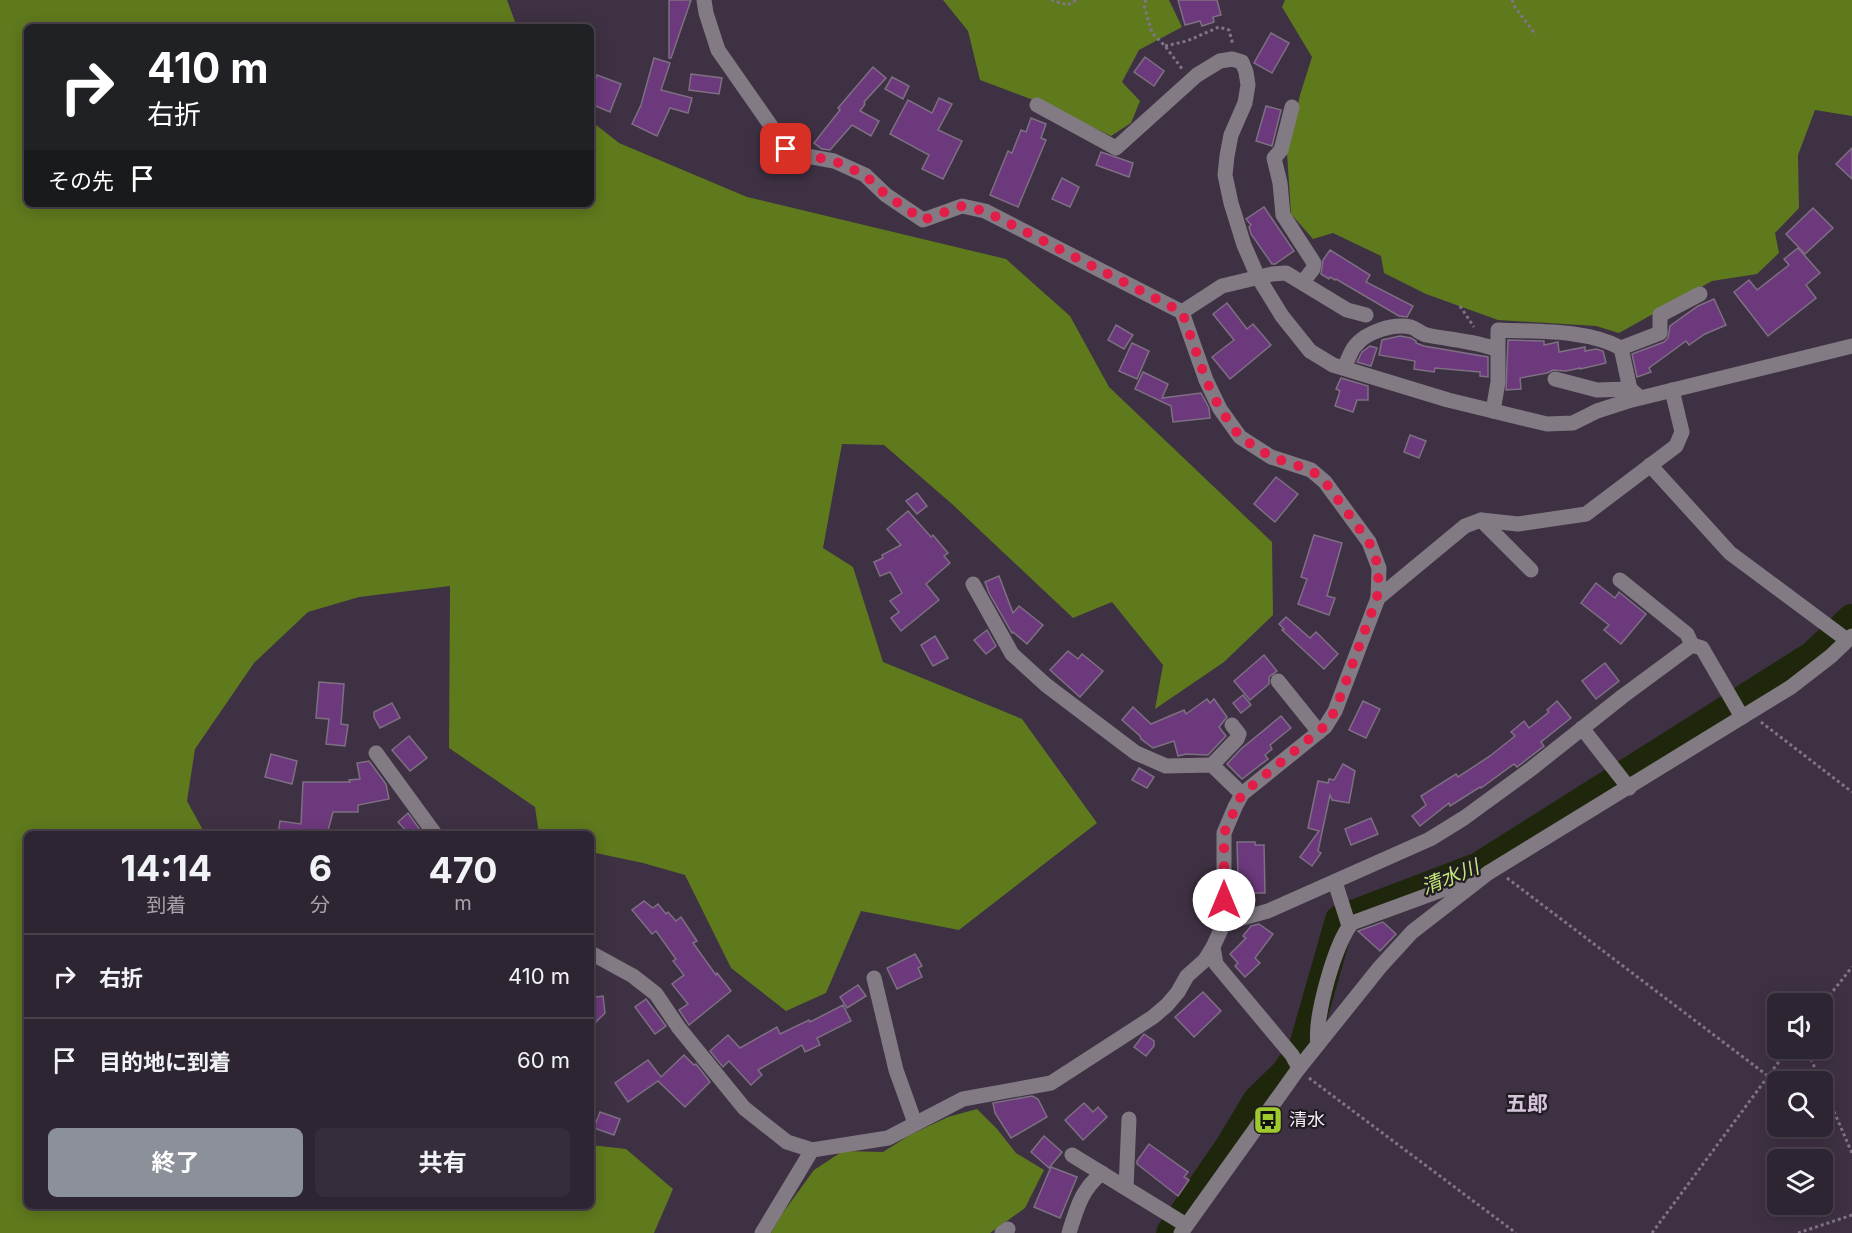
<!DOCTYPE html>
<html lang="ja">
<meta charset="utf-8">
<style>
body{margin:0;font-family:Inter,"Noto Sans JP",sans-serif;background:#362d3a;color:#f1f3f6;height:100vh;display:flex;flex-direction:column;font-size:22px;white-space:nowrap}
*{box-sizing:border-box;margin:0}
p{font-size:20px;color:#a7a5ac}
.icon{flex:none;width:33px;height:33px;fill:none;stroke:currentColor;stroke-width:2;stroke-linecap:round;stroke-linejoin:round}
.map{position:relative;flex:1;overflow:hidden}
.sheet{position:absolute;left:24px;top:831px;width:570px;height:378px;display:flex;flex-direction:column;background:#2e2532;border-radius:9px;box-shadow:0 3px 15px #0003,0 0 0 2px #49424d}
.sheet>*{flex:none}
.hud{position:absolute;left:24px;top:24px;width:570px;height:183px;border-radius:9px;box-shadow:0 3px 15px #0003,0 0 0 2px #49424d;background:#202124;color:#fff;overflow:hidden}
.tools{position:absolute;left:1767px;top:993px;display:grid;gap:12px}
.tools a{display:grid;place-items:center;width:66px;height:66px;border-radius:9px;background:#2e2532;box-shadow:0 3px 15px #0003,0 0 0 2px #49424d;font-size:30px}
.pin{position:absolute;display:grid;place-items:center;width:51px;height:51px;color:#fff;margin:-26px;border-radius:12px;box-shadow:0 3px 9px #0006}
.me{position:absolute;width:66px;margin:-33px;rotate:0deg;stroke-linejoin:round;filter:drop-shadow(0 0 4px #0008)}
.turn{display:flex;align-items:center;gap:21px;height:126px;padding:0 24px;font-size:27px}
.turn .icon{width:78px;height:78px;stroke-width:2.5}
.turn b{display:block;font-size:42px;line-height:51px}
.then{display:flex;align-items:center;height:57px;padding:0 24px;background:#0003;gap:12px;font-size:22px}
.eta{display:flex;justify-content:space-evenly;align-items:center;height:102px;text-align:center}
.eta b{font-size:36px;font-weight:700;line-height:42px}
.cta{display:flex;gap:12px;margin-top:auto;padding:12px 24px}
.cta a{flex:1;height:69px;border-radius:9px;background:#8c9099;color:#fff;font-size:24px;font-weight:700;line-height:69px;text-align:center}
.cta a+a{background:#362d3a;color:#f1f3f6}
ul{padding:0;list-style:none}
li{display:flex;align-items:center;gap:18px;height:84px;padding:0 24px;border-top:2px solid #49424d}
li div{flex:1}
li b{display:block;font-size:22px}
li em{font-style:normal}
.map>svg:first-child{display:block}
.forest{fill:#5f791d}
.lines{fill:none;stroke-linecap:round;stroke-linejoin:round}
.river{stroke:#1e270b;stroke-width:30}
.building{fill:#6c397c;stroke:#7e6f83;stroke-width:1.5}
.path{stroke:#807585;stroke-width:3;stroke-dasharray:3 3;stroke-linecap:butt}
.minor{stroke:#827b84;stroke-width:15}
.route{stroke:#e11d48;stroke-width:10;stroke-dasharray:0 18}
.labels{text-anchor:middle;stroke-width:4.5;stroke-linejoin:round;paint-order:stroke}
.poi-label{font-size:18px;fill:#f5edf8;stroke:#221c24;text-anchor:start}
.water-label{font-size:20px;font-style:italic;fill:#c3e974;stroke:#221c24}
.quarter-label{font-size:21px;font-weight:bold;fill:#d5c4da;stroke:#221c24}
</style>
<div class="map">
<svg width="1852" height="1233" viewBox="0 0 1852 1233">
<rect width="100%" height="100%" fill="#3e3143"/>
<!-- forest -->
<g class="forest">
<polygon points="0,0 507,0 517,27 27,27 27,204 591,204 591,121 619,143 747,197 1006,259 1070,316 1109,387 1272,542 1273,615 1224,662 1155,709 1163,665 1112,602 1073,618 952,504 884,445 842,444 823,548 853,567 883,662 1022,719 1097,823 959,930 861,911 826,993 786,1011 731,968 685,875 643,863 591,852 591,834 539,834 535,807 449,748 450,586 359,597 308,612 254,663 195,749 187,801 205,834 27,834 27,1206 591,1206 591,1145 626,1149 673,1189 654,1233 0,1233"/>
<polygon points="943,0 1169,0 1182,27 1139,50 1122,82 1140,101 1131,123 1111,136 1049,106 980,80 968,31"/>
<polygon points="1285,0 1852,0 1852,116 1815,110 1798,155 1799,208 1775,233 1779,253 1757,274 1712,281 1619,333 1596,326 1498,320 1426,294 1384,273 1381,256 1333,233 1313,239 1291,214 1287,153 1300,95 1312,57 1282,7"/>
<polygon points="977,1109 997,1129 1016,1153 1044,1170 1025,1208 990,1233 771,1233 782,1214 814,1170 843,1151 883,1152 910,1135 948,1117"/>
</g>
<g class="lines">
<!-- river -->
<polyline class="river" points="1171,1233 1231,1145 1258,1100 1286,1073 1304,1046 1340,920 1479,867 1813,656 1852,619"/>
</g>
<!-- building -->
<g class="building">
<polygon points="669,0 691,0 671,58 669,58"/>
<polygon points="1178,0 1217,0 1221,15 1213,17 1214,22 1202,26 1200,21 1185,25"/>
<polygon points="1271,33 1289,43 1272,73 1254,63"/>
<polygon points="1145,57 1164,71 1154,86 1134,72"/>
<polygon points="654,58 670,63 661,90 692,98 688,113 670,108 657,136 632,124 641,105"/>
<polygon points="873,67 886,78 864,102 865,104 860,111 879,121 871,136 852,125 830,150 822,149 814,143 840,110 838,108"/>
<polygon points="691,74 722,78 719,94 689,90"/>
<polygon points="597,75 621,84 610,112 591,104 591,90"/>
<polygon points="892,77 909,86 903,99 885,89"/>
<polygon points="939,98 952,104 938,130 962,141 943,179 922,169 929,155 890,134 908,100 932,113"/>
<polygon points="1266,106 1281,110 1272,146 1256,141"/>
<polygon points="1031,118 1046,124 1041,138 1046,140 1018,207 990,195 1008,151 1012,153 1021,130 1026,132"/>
<polygon points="1852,148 1852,179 1836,164"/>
<polygon points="1101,152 1133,163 1129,177 1096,165"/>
<polygon points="1062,178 1079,187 1070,207 1052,199"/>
<polygon points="1264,207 1294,251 1275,264 1272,264 1251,234 1249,227 1251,225 1246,219"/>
<polygon points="1813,208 1833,228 1805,254 1786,234"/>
<polygon points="1798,248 1820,273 1806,285 1816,298 1768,336 1734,292 1749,280 1757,290 1789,265 1784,259"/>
<polygon points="1330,250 1370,275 1366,282 1413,306 1407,317 1399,316 1336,279 1335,280 1330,277 1329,279 1321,274 1323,260"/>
<polygon points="1714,299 1726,325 1705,334 1689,345 1686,341 1649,368 1651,372 1637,377 1632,354 1664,342 1668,338 1670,326 1698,306"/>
<polygon points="1227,303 1247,329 1253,324 1271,345 1230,379 1212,357 1234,340 1213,314"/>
<polygon points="1116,325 1133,335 1124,349 1108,340"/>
<polygon points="1400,336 1411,338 1416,341 1416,343 1424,346 1488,357 1488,377 1480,376 1480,372 1435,368 1434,372 1414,369 1415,361 1379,355 1382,340"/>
<polygon points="1508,340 1544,341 1544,345 1558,342 1559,352 1585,347 1585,351 1596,349 1603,351 1606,363 1580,369 1580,368 1566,371 1553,370 1547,373 1520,378 1521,389 1506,390"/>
<polygon points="1132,343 1149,351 1137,379 1119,371"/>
<polygon points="1370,346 1377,348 1371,366 1357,362 1362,352"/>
<polygon points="1143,372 1168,384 1162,398 1201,393 1209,408 1210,418 1173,422 1171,406 1135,389"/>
<polygon points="1341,378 1368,386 1368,400 1357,400 1353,412 1335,406 1340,391 1336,389"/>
<polygon points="1410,435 1426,441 1419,458 1404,452"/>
<polygon points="1276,477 1298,494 1275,522 1254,504"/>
<polygon points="917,493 927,506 917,514 906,501"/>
<polygon points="908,511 931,537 933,535 948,553 944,556 950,563 926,584 939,600 901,631 891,618 899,612 890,601 902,593 890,572 880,576 874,562 883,558 882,555 901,545 887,529"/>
<polygon points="1314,535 1342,543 1327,596 1335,598 1329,615 1298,604 1307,579 1301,577"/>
<polygon points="999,576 1013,613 1019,606 1043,625 1027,644 1013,632 1012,633 989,593 985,582"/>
<polygon points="1596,583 1615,598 1619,592 1646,614 1621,644 1604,630 1609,625 1581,603"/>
<polygon points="1286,617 1310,638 1316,632 1338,654 1324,669 1282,630 1284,629 1279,624"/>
<polygon points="987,630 996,646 986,654 974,640"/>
<polygon points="935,636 948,658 933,666 921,645"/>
<polygon points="1068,651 1078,659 1082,654 1103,671 1080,697 1050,670"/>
<polygon points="1264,655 1277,671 1269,677 1269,684 1250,700 1234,681"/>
<polygon points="1605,663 1619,681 1596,699 1582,681"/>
<polygon points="319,682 344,684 341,724 348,725 345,746 326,744 329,719 316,718"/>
<polygon points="1243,695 1251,705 1241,713 1233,703"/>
<polygon points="1207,699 1210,703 1214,699 1227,717 1219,727 1226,736 1208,755 1186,754 1178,756 1174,741 1153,748 1141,739 1140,736 1122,720 1133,707 1151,724 1184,710 1186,714"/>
<polygon points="1363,701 1380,709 1366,738 1349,730"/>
<polygon points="1557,701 1571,718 1541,742 1544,746 1517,767 1514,764 1481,788 1480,787 1450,806 1449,803 1420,826 1412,816 1426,805 1421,796 1456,774 1458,777 1490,756 1515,736 1511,732 1524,721 1529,728 1549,712 1547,710"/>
<polygon points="392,703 400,718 380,728 374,717 374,712"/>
<polygon points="1281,716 1291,728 1270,745 1272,749 1265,755 1268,759 1242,779 1227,764 1241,749"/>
<polygon points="409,736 427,758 410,771 392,750"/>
<polygon points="271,754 297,761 292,784 265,777"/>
<polygon points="369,761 386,784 389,799 358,805 358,812 333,812 327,834 278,834 280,821 301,824 303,782 350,782 349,780 360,779 357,763"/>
<polygon points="1343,764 1355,771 1349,803 1332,800 1330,795 1318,851 1321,853 1312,866 1300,857 1319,831 1308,828 1318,781 1328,783 1329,779 1334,780"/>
<polygon points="1139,768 1154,777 1147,788 1132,780"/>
<polygon points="408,813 423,834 409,834 398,822"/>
<polygon points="1371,818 1378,834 1351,845 1345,829"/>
<polygon points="1237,842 1255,842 1255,845 1264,845 1265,893 1234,893 1234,877 1238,877"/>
<polygon points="644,901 653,908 658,904 666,914 668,912 676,921 681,917 697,941 693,943 716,975 717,973 731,991 689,1025 679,1010 688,1004 672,984 684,975 673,961 676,959 656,931 652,934 632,910"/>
<polygon points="1383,922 1396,934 1380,951 1358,931"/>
<polygon points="1259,924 1273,934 1255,958 1260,963 1245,977 1235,966 1238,963 1230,954 1246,938 1243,936 1251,926"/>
<polygon points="915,954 922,966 918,968 922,977 897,989 887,968"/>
<polygon points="858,985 866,996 847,1008 840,997"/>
<polygon points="1203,992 1221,1011 1194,1037 1175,1017"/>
<polygon points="603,996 605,1013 591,1027 591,1001 595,997"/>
<polygon points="646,999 666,1026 655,1034 635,1007"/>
<polygon points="843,1005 851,1021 817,1038 820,1045 805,1052 802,1045 758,1070 762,1075 751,1085 729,1061 723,1067 710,1051 728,1035 740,1048 777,1027 780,1034 809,1020 810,1022"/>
<polygon points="1144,1034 1154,1041 1154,1046 1146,1056 1134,1047"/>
<polygon points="684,1055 694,1065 696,1064 710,1082 685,1107 658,1081 628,1102 615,1083 648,1060 661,1077"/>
<polygon points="1032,1096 1038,1099 1047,1117 1011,1138 995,1113 993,1103"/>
<polygon points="1084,1103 1093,1112 1098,1107 1107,1117 1083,1140 1065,1120"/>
<polygon points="600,1112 620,1119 614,1135 594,1128"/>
<polygon points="1044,1136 1062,1152 1049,1168 1031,1152"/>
<polygon points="1149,1144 1188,1172 1184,1177 1189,1180 1178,1196 1137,1164 1137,1161"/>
<polygon points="1051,1167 1077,1177 1060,1218 1034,1207"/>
</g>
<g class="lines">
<!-- path -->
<g class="path">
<polyline points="1051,0 1068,5 1076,0"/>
<polyline points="1146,0 1144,5 1152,33 1165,46 1183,70"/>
<polyline points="1512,0 1514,6 1536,35"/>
<polyline points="1165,46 1187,41 1219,27 1229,30 1233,45"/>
<polyline points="1460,306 1474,327"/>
<polyline points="1761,722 1852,792"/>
<polyline points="1507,878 1768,1076"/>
<polyline points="1822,1005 1852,967"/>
<polyline points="1806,1048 1821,1082"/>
<polyline points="1309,1078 1516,1233"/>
<polyline points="1822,1084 1852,1153"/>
<polyline points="1652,1233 1789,1048"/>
<polyline points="1798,1233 1852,1215"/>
</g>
<!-- minor -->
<g class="minor">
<polyline points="704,0 706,13 718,50 787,149 801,155 834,161 865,175 886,195 923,220 962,206 985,211 1182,312 1206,380 1220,409 1240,437 1271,457 1311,470 1325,482 1369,542 1379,568 1378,598 1335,711 1325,727 1242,794 1235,807 1224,833 1224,923 1213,947 1216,964 1292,1055 1299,1068"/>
<polyline points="1037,105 1116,148 1197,75 1220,61 1232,59 1242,62 1246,72 1248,85 1245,103 1231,135 1227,156 1225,175 1231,203 1244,245 1258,277 1282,316 1310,351 1333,365 1448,400 1547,424 1573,423 1597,411 1628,401 1852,346"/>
<polyline points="1292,107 1281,150 1274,158 1280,183 1283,215 1314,263 1313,269 1303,282"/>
<polyline points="1182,312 1222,286 1272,274 1286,273 1347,310 1366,315"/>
<polyline points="1621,348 1660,333 1660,315 1700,294"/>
<path d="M1344 367C1348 361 1350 352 1355 346 1366 332 1393 323 1411 327 1417 329 1421 334 1427 335 1451 340 1474 341 1496 349"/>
<polyline points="1555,379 1597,390 1630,389 1638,396"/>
<path d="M1493 411 1498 382V330C1536 332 1587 329 1621 348L1630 389"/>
<polyline points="1650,465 1730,553 1847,640"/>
<polyline points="1481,520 1531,570"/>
<polyline points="1620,580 1687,634 1692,645"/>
<polyline points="973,584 1012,654 1046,685 1136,753 1166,766 1212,765 1242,794"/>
<polyline points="1378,598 1465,526 1481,520 1518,524 1586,514 1676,446 1682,432 1672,390"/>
<polyline points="1278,681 1319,732"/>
<polyline points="1582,728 1629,788"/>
<polyline points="376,753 435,834"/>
<polyline points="1212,765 1237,739 1239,734 1232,725"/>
<polyline points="1335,882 1349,926"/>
<polyline points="1224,923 1268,911 1430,839 1464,818 1531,769 1623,696 1692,645 1702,648 1742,717"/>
<polyline points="591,953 633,976 656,994 679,1028 744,1108 787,1142 812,1150 888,1138 963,1099 1051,1083 1153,1017 1167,1005 1178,992 1187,976 1205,960 1213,947"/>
<polyline points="874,978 896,1070 915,1123"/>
<path d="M1318 1044C1314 1019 1335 942 1352 923L1450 887H1469"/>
<polyline points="1072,1155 1186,1225"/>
<polyline points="1126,1188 1129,1119"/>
<polyline points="762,1233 812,1150"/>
<polyline points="1002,1233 1008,1229"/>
<path d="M1069 1233C1077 1208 1081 1190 1102 1173"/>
<polyline points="1181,1233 1299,1068 1380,967 1412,932 1488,873 1791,687 1831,656 1852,636"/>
</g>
</g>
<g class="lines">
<!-- route -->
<polyline class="route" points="786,149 801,154 834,161 865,175 886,195 923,220 962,206 985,211 1182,312 1206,380 1220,409 1240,437 1271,457 1311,470 1325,482 1369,542 1379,568 1377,598 1335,711 1325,726 1242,794 1224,833 1224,900"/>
</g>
<!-- icons -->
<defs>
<g id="bus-square" transform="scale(1.5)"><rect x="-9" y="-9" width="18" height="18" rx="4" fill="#9fca2d" stroke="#221c24"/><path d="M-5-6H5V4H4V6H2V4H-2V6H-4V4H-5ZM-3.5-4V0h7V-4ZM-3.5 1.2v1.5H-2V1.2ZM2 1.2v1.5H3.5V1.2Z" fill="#111"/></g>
</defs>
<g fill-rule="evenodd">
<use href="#bus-square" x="1268" y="1120"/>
</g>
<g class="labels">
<!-- poi labels -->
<g class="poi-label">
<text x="1289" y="1126">清水</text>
</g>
<!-- water labels -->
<g class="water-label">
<text transform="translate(1450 877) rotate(-22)" y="7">清水川</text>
</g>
<!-- quarter labels -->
<g class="quarter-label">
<text x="1527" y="1111">五郎</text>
</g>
</g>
</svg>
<div class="tools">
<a><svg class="icon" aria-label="sound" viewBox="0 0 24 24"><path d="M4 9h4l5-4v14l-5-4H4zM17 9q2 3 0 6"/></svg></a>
<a><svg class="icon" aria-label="search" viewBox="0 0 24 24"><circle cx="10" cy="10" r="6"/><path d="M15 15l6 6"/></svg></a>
<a><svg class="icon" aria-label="layers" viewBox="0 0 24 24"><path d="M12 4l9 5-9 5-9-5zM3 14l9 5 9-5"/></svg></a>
</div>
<div class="pin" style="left:786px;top:149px;background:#d93025"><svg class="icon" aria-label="arrive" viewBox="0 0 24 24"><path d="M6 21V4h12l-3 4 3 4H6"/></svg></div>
<svg class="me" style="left:1224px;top:900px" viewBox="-20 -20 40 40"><circle r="19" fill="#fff"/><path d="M0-13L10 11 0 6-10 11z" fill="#e11d48"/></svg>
<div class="hud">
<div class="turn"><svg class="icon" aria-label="right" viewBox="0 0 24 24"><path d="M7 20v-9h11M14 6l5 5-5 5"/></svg><div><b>410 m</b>右折</div></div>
<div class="then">その先<svg class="icon" aria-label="arrive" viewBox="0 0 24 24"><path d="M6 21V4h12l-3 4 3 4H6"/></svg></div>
</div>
<section class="sheet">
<div class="eta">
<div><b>14:14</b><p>到着</p></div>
<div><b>6</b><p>分</p></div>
<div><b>470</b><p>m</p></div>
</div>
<ul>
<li><svg class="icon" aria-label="right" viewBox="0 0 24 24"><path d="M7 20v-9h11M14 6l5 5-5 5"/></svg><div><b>右折</b></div><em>410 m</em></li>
<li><svg class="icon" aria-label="arrive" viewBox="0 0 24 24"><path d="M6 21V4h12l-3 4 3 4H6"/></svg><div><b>目的地に到着</b></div><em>60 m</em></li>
</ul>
<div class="cta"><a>終了</a><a>共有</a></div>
</section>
</div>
